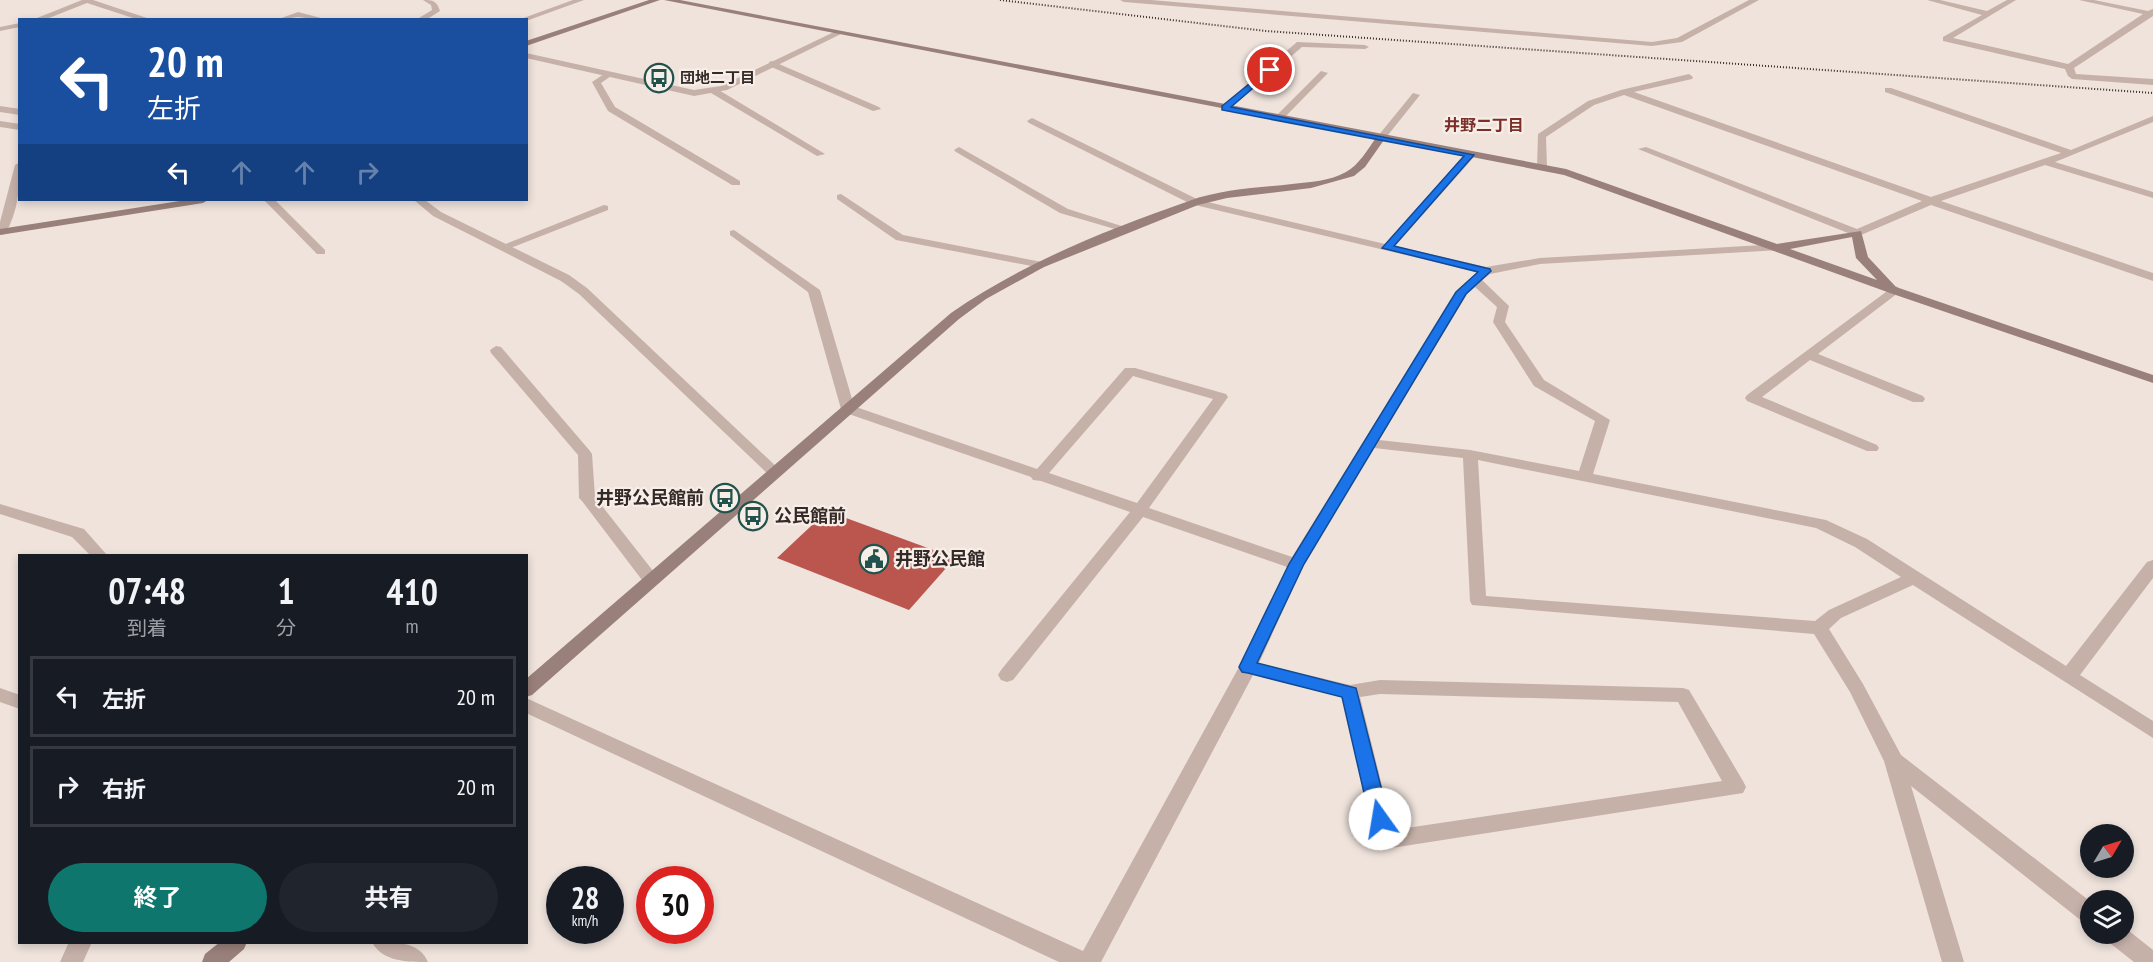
<!DOCTYPE html>
<html lang="ja">
<meta charset="utf-8">
<style>
body{margin:0;font-family:"PT Sans Narrow","Noto Sans JP",sans-serif;background:#20242c;color:#f1f3f6;height:100vh;display:flex;flex-direction:column;font-size:22px;white-space:nowrap}
*{box-sizing:border-box;margin:0}
p{font-size:20px;color:#9ea1a6}
.icon{flex:none;width:33px;height:33px;fill:none;stroke:currentColor;stroke-width:2;stroke-linecap:round;stroke-linejoin:round}
.map{position:relative;flex:1;overflow:hidden}
.drawer{position:absolute;left:18px;top:554px;width:510px;height:390px;display:flex;flex-direction:column;background:#171b24;border-radius:0px;box-shadow:0 3px 9px #0003}
.drawer>*{flex:none}
.hud{position:absolute;left:18px;top:18px;width:510px;height:183px;border-radius:0px;box-shadow:0 3px 9px #0003;background:#1a4fa0;color:#fff;overflow:hidden}
.needle{width:39px;rotate:52deg}
.fabs{position:absolute;left:2080px;top:824px;display:grid;gap:12px}
.fabs a{display:grid;place-items:center;width:54px;height:54px;border-radius:50%;background:#171b24;box-shadow:0 3px 9px #0003;font-size:30px}
.speed{position:absolute;left:546px;top:866px;display:flex;gap:12px;font-size:30px;font-weight:700;text-align:center}
.speed>*{display:grid;place-content:center;width:78px;height:78px;border-radius:50%;background:#171b24;box-shadow:0 3px 9px #0003;line-height:1}
.speed small{font-size:15px;font-weight:400}
.speed .limit{border:9px solid #d22;background:#fff;color:#111}
.pin{position:absolute;display:grid;place-items:center;width:51px;height:51px;color:#fff;margin:-26px;border:3px solid #fff;border-radius:50%;box-shadow:0 2px 6px #0007}
.me{position:absolute;width:66px;margin:-33px;rotate:347deg;stroke-linejoin:round;filter:drop-shadow(0 0 4px #0008)}
.turn{display:flex;align-items:center;gap:21px;height:126px;padding:0 30px;font-size:27px}
.turn .icon{width:78px;height:78px;stroke-width:2.5}
.turn b{display:block;font-size:42px;line-height:51px}
.lanes{display:flex;align-items:center;height:57px;padding:0 30px;background:#0003;justify-content:center;gap:30px;direction:ltr}
.lanes .off{opacity:.35}
.eta{display:flex;justify-content:space-evenly;align-items:center;height:102px;text-align:center}
.eta b{font-size:36px;font-weight:700;line-height:42px}
.action{display:flex;gap:12px;margin-top:auto;padding:12px 30px}
.action a{flex:1;height:69px;border-radius:36px;background:#0f766e;color:#fff;font-size:24px;font-weight:700;line-height:69px;text-align:center}
.action a+a{background:#20242c;color:#f1f3f6}
ul{padding:0;list-style:none}
li{display:flex;align-items:center;gap:18px;height:81px;margin:0 12px 9px;padding:0 18px;border:3px solid #363941;border-radius:0px}
li div{flex:1}
li b{display:block;font-size:22px}
li em{font-style:normal}
.map>svg:first-child{display:block}
.building{fill:#bb564f}
.lines{fill:none;stroke-linecap:round;stroke-linejoin:round}
.lane{fill:#c6b1a9;fill-rule:evenodd}
.street{fill:#c6b1a9;fill-rule:evenodd}
.secondary{fill:#9a807b;fill-rule:evenodd}
.rail{stroke:#342a28;stroke-width:2;stroke-dasharray:1 2;stroke-linecap:butt}
.route{fill:#1a73e8;stroke:#114b97;stroke-width:1.5}
.labels{text-anchor:middle;stroke-width:4.5;stroke-linejoin:round;paint-order:stroke}
.far-poi-label{font-size:15px;font-weight:bold;fill:#342a28;stroke:#f8eee8;text-anchor:start}
.far-neighbourhood-label{font-size:16px;font-weight:bold;fill:#7c2e29;stroke:#f8eee8}
.poi-label{font-size:18px;font-weight:bold;fill:#342a28;stroke:#f8eee8;text-anchor:start}
</style>
<div class="map">
<svg width="2153" height="962" viewBox="0 0 2153 962">
<rect width="100%" height="100%" fill="#efe3dc"/>
<!-- building -->
<polygon class="building" points="827,511 955,558 909,610 777,558"/>
<g class="lines">
<!-- lane -->
<g class="lane">
<polygon points="772,61 879,107 881,109 873,111 769,66 769,62"/>
<polygon points="607,72 614,74 601,83 615,107 740,181 740,185 732,185 608,111 592,82"/>
<polygon points="711,89 717,89 825,154 817,156 711,93"/>
<polygon points="1032,118 1199,200 1200,202 1199,204 1191,204 1029,123 1027,121"/>
<polygon points="0,121 20,124 20,130 0,127"/>
<polygon points="959,147 1068,209 1131,229 1125,232 1060,213 956,152 954,150"/>
<path d="M20 162C20 188 18 212 5 234L0 235V222L15 165Z"/>
<polygon points="841,194 903,235 1042,262 1048,265 1042,268 896,240 837,199 837,195"/>
<polygon points="264,200 275,200 325,250 325,254 317,254"/>
<polygon points="604,205 608,206 608,210 508,249 500,249 498,247"/>
<polygon points="734,230 820,290 855,409 853,412 848,413 841,409 808,292 730,235 730,231"/>
<polygon points="496,346 501,347 590,451 592,454 595,497 657,576 659,580 657,584 645,584 582,501 579,498 578,455 491,353 490,350"/>
<polygon points="0,504 84,529 107,555 90,555 72,537 0,514"/>
<polygon points="0,688 20,695 20,709 0,702"/>
<polygon points="69,942 92,942 83,962 60,962"/>
</g>
<!-- street -->
<g class="street">
<polygon points="82,0 93,0 153,20 139,20 87,3 44,20 32,20"/>
<path d="M423 0C433 0 437 1 440 11L429 18 432 20 419 18 432 10 431 5Z"/>
<polygon points="573,0 584,0 526,21 518,20"/>
<polygon points="1120,0 1151,0 1652,42 1677,38 1749,0 1759,0 1682,42 1652,46 1124,2"/>
<polygon points="1927,0 1940,0 1987,11 2007,0 2016,0 1953,38 2068,64 2143,14 2079,0 2094,0 2148,11 2153,9 2153,16 2074,68 2076,74 2153,79 2153,85 2072,79 2068,76 2065,69 1943,41 1943,37 1982,15"/>
<polygon points="298,12 321,18 322,20 298,17 276,20"/>
<polygon points="20,23 20,27 0,31 0,27"/>
<polygon points="834,32 841,34 727,90 694,96 526,58 526,53 694,90 721,86"/>
<polygon points="1297,42 1365,45 1369,47 1365,49 1302,47 1228,110 1222,110 1222,106"/>
<polygon points="1321,71 1328,73 1282,120 1276,120 1276,116"/>
<polygon points="1689,74 1693,77 1692,79 1634,92 1931,197 2061,153 1885,92 1885,88 1891,88 2071,150 2153,116 2153,122 2055,162 2153,192 2153,198 2045,165 1941,201 2153,273 2153,281 1931,205 1861,235 1853,235 1638,149 1646,147 1857,229 1922,201 1624,95 1594,105 1546,137 1547,167 1542,170 1537,167 1538,134 1588,101 1621,90"/>
<polygon points="1413,93 1420,95 1384,140 1378,140 1378,136"/>
<polygon points="0,106 20,109 20,115 0,112"/>
<path d="M1470 152 1475 155 1474 157 1395 246 1486 267 1540 258 1780 244 1786 247 1780 250 1540 264 1490 274 1482 280 1509 306 1505 322 1544 380 1610 420 1593 474 1826 520 1867 539 2066 666 2147 562 2153 560V578L2080 675 2153 721V738L1913 585 1841 618 1829 629 1863 684 1901 755 2091 902V925L2083 922 1911 786 1964 962H1942L1884 761 1850 692 1814 634 1472 605 1470 601 1463 458 1374 448 1304 564 1259 663 1350 685 1380 680 1683 688 1689 690 1743 781 1746 787 1743 793 1385 849 1378 846 1375 840 1342 697 1253 675 1101 962H1059L526 713V698L1083 951 1239 667 1287 567 1143 517 1013 680 1007 682 1001 680 998 675 1001 670 1130 512 1041 481 1033 480 1031 477 843 412 841 409 848 405 853 406 1037 469 1125 368H1135L1226 394 1228 397 1149 508 1292 557 1456 292 1477 272 1195 205 1190 202 1195 199 1385 244 1466 153ZM1475 287 1497 307 1493 322 1534 386 1595 421 1579 471 1470 450 1379 440 1467 294ZM1133 376 1213 399 1137 503 1049 473ZM1478 460 1816 528 1855 547 1901 577 1829 610 1815 621 1486 596ZM1380 694 1678 702 1722 781 1393 830 1360 697Z"/>
<polygon points="414,200 425,200 441,212 569,275 587,288 780,470 782,473 780,476 770,476 579,294 561,281 433,216"/>
<polygon points="1894,286 1898,287 1898,293 1818,354 1923,396 1925,399 1923,402 1913,402 1810,360 1762,397 1877,445 1879,448 1877,451 1867,451 1747,401 1745,398 1747,395"/>
<polygon points="2124,927 2153,950 2153,962 2134,962 2106,940 2103,933 2124,933"/>
<path d="M372 942C392 942 419 940 428 962 408 962 382 962 372 942Z"/>
</g>
<!-- secondary -->
<g class="secondary">
<polygon points="649,0 660,0 526,46 526,41"/>
<path d="M664 0H680L1566 169 1777 244 1861 231 1868 257 1896 287 2153 375V383L1890 293 1564 175 1384 140 1365 167 1354 176 1311 188 1227 198 1198 205 1044 267 986 299 959 319 532 695 526 697V679L951 313C1023 263 1106 230 1189 201 1221 189 1258 188 1292 184 1310 182 1330 181 1346 172 1359 165 1367 150 1376 138ZM1852 237 1856 258 1877 280 1790 249Z"/>
<polygon points="186,200 208,200 203,203 0,235 0,229"/>
<polygon points="220,942 247,942 244,949 229,962 202,962 205,954"/>
</g>
<!-- rail -->
<polyline class="rail" points="1000,0 1266,31 2153,93"/>
</g>
<!-- route -->
<polygon class="route" points="1270,67 1274,70 1273,71 1231,107 1474,155 1394,246 1490,269 1491,271 1466,294 1304,564 1257,663 1356,688 1389,819 1386,824 1380,826 1373,824 1370,819 1342,697 1248,673 1242,672 1239,667 1289,564 1456,292 1478,272 1382,248 1464,156 1222,110 1222,106"/>
<!-- icons -->
<defs>
<g id="bus-ring" transform="scale(1.5)"><circle r="9.5" fill="#f8eee8" stroke="#22524c" stroke-width="1.5"/><path d="M-5-6H5V4H4V6H2V4H-2V6H-4V4H-5ZM-3.5-4V0h7V-4ZM-3.5 1.2v1.5H-2V1.2ZM2 1.2v1.5H3.5V1.2Z" fill="#22524c"/></g>
<g id="civic-ring" transform="scale(1.5)"><circle r="9.5" fill="#f8eee8" stroke="#22524c" stroke-width="1.5"/><path d="M-.6-6.5H3V-4.5H.6V-3L4-1V1h2V6H-6V1h2V-1L-.6-3ZM-1.2 2.5V6h2.4V2.5Z" fill="#22524c"/></g>
</defs>
<g fill-rule="evenodd">
<use href="#bus-ring" x="659" y="78"/>
<use href="#bus-ring" x="725" y="498"/>
<use href="#bus-ring" x="753" y="516"/>
<use href="#civic-ring" x="874" y="559"/>
</g>
<g class="labels">
<!-- far-poi labels -->
<g class="far-poi-label">
<text x="680" y="83">団地二丁目</text>
</g>
<!-- far-neighbourhood labels -->
<g class="far-neighbourhood-label">
<text x="1484" y="131">井野二丁目</text>
</g>
<!-- poi labels -->
<g class="poi-label">
<text x="704" y="504" text-anchor="end">井野公民館前</text>
<text x="774" y="522">公民館前</text>
<text x="895" y="565">井野公民館</text>
</g>
</g>
</svg>
<div class="fabs">
<a><svg class="needle" viewBox="-14 -14 28 28"><path d="M0-13l5 13h-10z" fill="#e53935"/><path d="M0 13l5-13h-10z" fill="#9ea1a6"/></svg></a>
<a><svg class="icon" aria-label="layers" viewBox="0 0 24 24"><path d="M12 4l9 5-9 5-9-5zM3 14l9 5 9-5"/></svg></a>
</div>
<div class="speed"><div>28<small>km/h</small></div><div class="limit">30</div></div>
<div class="pin" style="left:1270px;top:70px;background:#d93025"><svg class="icon" aria-label="arrive" viewBox="0 0 24 24"><path d="M6 21V4h12l-3 4 3 4H6"/></svg></div>
<svg class="me" style="left:1380px;top:819px" viewBox="-20 -20 40 40"><circle r="19" fill="#fff"/><path d="M0-13L10 11 0 6-10 11z" fill="#1a73e8"/></svg>
<div class="hud">
<div class="turn"><svg class="icon" aria-label="left" viewBox="0 0 24 24"><path d="M17 20v-9H6M10 6l-5 5 5 5"/></svg><div><b>20 m</b>左折</div></div>
<div class="lanes"><svg class="icon" aria-label="left" viewBox="0 0 24 24"><path d="M17 20v-9H6M10 6l-5 5 5 5"/></svg><svg class="icon off" aria-label="ahead" viewBox="0 0 24 24"><path d="M12 20V5M6 11l6-6 6 6"/></svg><svg class="icon off" aria-label="ahead" viewBox="0 0 24 24"><path d="M12 20V5M6 11l6-6 6 6"/></svg><svg class="icon off" aria-label="right" viewBox="0 0 24 24"><path d="M7 20v-9h11M14 6l5 5-5 5"/></svg></div>
</div>
<section class="drawer">
<div class="eta">
<div><b>07:48</b><p>到着</p></div>
<div><b>1</b><p>分</p></div>
<div><b>410</b><p>m</p></div>
</div>
<ul>
<li><svg class="icon" aria-label="left" viewBox="0 0 24 24"><path d="M17 20v-9H6M10 6l-5 5 5 5"/></svg><div><b>左折</b></div><em>20 m</em></li>
<li><svg class="icon" aria-label="right" viewBox="0 0 24 24"><path d="M7 20v-9h11M14 6l5 5-5 5"/></svg><div><b>右折</b></div><em>20 m</em></li>
</ul>
<div class="action"><a>終了</a><a>共有</a></div>
</section>
</div>
